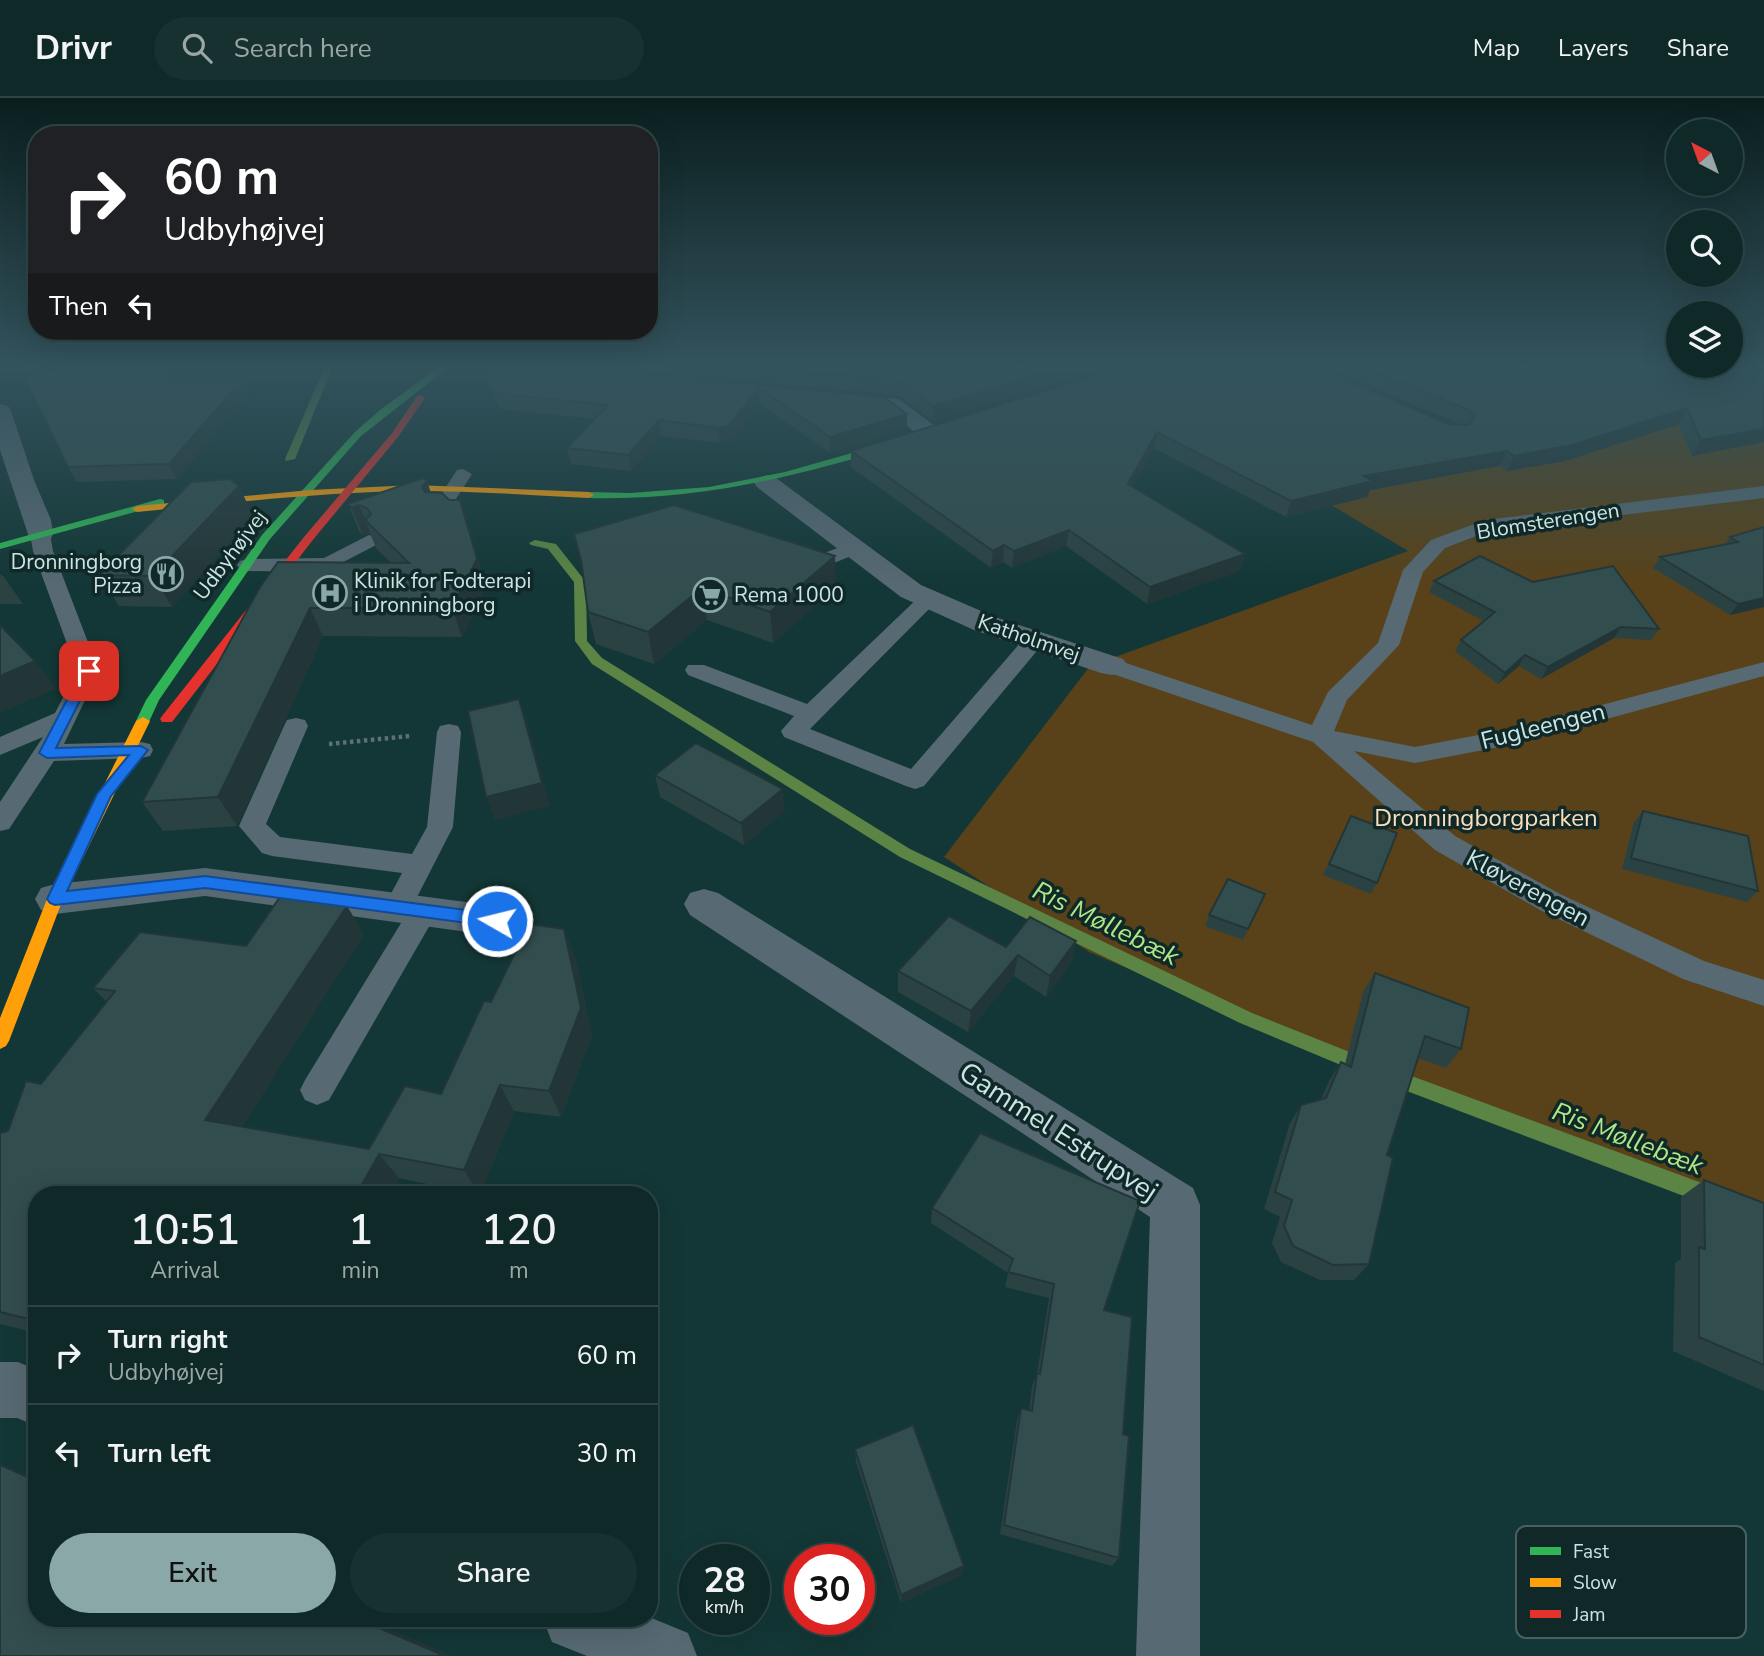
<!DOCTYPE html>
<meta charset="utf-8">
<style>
body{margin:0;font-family:"Nunito Sans",sans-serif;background:#173130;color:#f1f3f6;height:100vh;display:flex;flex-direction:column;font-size:26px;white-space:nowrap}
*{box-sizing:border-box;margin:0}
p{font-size:23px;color:#9ba6a8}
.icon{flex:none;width:38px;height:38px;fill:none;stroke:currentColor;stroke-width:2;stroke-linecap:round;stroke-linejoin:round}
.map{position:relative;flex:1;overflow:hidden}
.side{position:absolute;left:28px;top:1088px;width:630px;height:441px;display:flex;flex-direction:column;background:#0e2928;border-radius:28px;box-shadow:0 7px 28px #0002,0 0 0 2px #2e4545}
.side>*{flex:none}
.banner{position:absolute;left:28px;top:28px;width:630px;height:214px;border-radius:28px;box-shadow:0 7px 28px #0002,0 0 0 2px #2e4545;background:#202124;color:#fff;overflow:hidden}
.needle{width:46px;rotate:319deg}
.fabs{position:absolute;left:1666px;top:21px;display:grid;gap:14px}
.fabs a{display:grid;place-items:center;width:77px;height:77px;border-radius:50%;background:#0e2928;box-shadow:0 7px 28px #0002,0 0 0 2px #2e4545;font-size:35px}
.speed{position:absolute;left:679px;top:1446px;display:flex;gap:14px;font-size:35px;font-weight:700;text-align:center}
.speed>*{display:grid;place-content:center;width:91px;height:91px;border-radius:50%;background:#0e2928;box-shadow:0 7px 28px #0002,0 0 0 2px #2e4545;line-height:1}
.speed small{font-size:18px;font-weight:400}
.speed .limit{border:10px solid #d22;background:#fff;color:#111}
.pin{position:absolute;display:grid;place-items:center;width:60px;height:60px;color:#fff;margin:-30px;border-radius:14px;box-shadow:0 4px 10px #0006}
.me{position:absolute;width:77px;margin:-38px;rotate:278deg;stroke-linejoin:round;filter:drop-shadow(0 0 5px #0008)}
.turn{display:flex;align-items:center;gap:24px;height:147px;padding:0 21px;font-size:32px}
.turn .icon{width:91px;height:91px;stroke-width:2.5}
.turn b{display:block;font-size:49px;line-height:60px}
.then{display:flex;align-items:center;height:66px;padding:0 21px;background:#0003;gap:14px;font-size:26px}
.eta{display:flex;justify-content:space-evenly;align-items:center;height:119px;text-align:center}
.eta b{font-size:42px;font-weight:600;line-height:49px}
.cta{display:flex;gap:14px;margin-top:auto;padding:14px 21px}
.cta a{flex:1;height:80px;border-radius:42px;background:#89a8a7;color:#111;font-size:28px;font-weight:600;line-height:80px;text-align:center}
.cta a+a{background:#173130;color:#f1f3f6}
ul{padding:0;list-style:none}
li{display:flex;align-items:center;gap:21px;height:98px;padding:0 21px;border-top:2px solid #2e4545}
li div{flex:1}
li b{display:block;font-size:26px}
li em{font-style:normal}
header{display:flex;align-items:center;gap:42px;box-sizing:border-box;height:98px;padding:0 35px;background:#0e2928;border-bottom:2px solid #2e4545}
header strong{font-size:33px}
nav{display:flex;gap:38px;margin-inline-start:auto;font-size:24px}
.search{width:490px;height:63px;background:#173130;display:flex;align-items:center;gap:18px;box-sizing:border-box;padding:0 24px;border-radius:38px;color:#9ba6a8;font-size:26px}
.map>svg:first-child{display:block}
.green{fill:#594219}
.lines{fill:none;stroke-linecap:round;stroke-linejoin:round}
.stream{fill:#5b8445;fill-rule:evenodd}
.path{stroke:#5e6f77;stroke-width:4.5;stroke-dasharray:3.5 3.5;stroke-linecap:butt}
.lane{fill:#576973;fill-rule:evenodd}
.street{fill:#576973;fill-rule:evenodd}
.fast{fill:#30b455;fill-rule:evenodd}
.slow{fill:#ff9f0a;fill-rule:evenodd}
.jam{fill:#e5322d;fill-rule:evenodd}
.wall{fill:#2b4243}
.shaded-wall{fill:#233637}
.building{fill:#324d4e;stroke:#233637;stroke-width:2}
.route{fill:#1a73e8;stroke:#114b97;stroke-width:2}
.labels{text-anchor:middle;stroke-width:7;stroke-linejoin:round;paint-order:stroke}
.far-street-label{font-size:21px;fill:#c9e5e4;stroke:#102827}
.far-poi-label{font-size:21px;fill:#c9e5e4;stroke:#102827;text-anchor:start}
.street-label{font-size:24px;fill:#c9e5e4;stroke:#102827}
.park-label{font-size:24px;fill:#fbdfbc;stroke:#102827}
.water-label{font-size:26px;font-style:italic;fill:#ade788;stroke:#102827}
.near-street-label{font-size:28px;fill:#c9e5e4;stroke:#102827}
.key{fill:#102827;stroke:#486160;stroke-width:2}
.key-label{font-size:19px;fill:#c9e5e4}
</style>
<header>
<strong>Drivr</strong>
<div class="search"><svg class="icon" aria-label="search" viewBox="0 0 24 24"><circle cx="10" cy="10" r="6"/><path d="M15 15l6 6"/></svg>Search here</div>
<nav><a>Map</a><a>Layers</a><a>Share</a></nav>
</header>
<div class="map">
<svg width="1764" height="1558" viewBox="0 0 1764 1558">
<rect width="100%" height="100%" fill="#133736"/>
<!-- green -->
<polygon class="green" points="1764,312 1764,1123 1428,998 1089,854 944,759 1090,568 1408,453 1303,390 1372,371"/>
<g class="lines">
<!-- stream -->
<g class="stream">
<polygon points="325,268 333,268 295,361 286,363 285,361"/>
<polygon points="535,442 556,446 586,484 587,543 602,560 910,751 1252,915 1372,963 1375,969 1372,975 1366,977 1360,975 1240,925 900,759 592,566 575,543 574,484 548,451 531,447 529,445"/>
<polygon points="1390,970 1710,1088 1717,1091 1720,1098 1717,1105 1710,1108 1383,984 1381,978 1383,972"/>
</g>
<!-- path -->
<polyline class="path" points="329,646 410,638"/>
<!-- lane -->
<g class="lane">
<polygon points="463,371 472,376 454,404 458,413 456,417 442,417 436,404 457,372"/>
<polygon points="1764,388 1764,400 1489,433 1445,450 1423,474 1399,547 1347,602 1334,633 1415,649 1515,630 1764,564 1764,578 1515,646 1415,665 1354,653 1455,738 1560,796 1704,863 1764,882 1764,908 1683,881 1540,812 1435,752 1313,644 1104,573 1101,568 1104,563 1120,563 1312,627 1328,594 1378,545 1403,472 1431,442 1485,422"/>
<polygon points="40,430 50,436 53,453 99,573 64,646 141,644 150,646 153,652 150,658 141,660 54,663 9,731 0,733 0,704 43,639 0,657 0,639 55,615 77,573 33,453 30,436"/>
<polygon points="369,437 376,439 379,443 376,447 330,471 314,474 247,473 240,471 237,467 240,463 247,461 324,460"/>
<path d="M854 444 861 446 864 450 861 454C835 464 818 475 790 468L787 464 790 460 797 458 808 461Z"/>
<polygon points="927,496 934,498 938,502 934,506 810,631 911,671 1027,537 1043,537 1046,542 924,688 915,691 906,688 784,639 781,633 794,618 688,577 685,572 688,567 704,567 807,606 920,498"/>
<polygon points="296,620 305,622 308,628 266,726 280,739 412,756 427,729 437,634 440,628 449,626 458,628 461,634 453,729 414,805 424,802 434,805 438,813 329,1002 317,1007 305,1002 300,992 305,982 406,817 398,820 388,817 384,809 402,775 272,758 262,755 239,728 284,628 287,622"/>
</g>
<!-- street -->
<g class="street">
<path d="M858 296 899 301 944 335 940 340C916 346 904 318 883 312 873 309 861 310 850 308L847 303 850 298Z"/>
<polygon points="0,306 8,308 11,313 34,382 51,422 53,436 50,442 40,444 30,442 0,352"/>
<polygon points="767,377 776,380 921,487 995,519 1123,561 1128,568 1123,575 1112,577 1101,575 974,532 901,499 758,390 754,385 758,380"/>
<polygon points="205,770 497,808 511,812 517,823 511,834 497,838 205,798 55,816 41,812 35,801 41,790 55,786"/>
<polygon points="704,791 718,795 1193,1090 1200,1107 1200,1558 1136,1558 1150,1119 690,817 684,806 690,795"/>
<polygon points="0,1264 18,1264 37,1272 37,1328 17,1320 0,1320"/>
<polygon points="649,1519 688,1535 697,1558 587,1558 552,1544 543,1521"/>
</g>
<!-- fast -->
<g class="fast">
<polygon points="440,268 450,268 361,338 270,441 159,602 148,626 138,626 136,623 146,602 262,437 355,334 380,312"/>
<path d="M901 341 904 342V346C798 378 701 403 589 400L584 397 589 394 630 395 709 389 785 374Z"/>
<polygon points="160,401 164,402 164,406 0,451 0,445"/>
</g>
<!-- slow -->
<g class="slow">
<path d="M414 387 589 394 594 397 589 400C531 397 472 393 413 393 321 394 229 405 137 414L132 411 137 408 310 392Z"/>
<polygon points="143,619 150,623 63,801 9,943 6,948 0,951 0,920 47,801 136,623"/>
</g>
<!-- jam -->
<polygon class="jam" points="420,297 425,300 398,339 312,443 172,624 162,624 160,621 162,618 304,439 392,335 417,298"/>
</g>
<!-- wall -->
<g class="wall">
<polygon points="181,268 177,285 240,284 247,298 177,381 77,384 68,369"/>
<polygon points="481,268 1112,268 933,323 901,299 891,296 632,274 884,299 907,316 907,331 830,355 760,306 730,343 720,345 661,338 631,373 571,366 567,350 595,321 499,311"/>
<polygon points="1127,268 1451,327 1462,327 1321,268 1744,268 1764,275 1692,358 1679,326 1565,363 1507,373 1499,368 1370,392 1367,399 1286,419 1154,350 1132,389 1245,456 1240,473 1147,506 1066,448 1012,470 1003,464 991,470 851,369 851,353"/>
<polygon points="239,388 253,418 172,509 119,508 99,477"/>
<polygon points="430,395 469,430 486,489 462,539 323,538 237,728 163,733 142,704 260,489 391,465 376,450 370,435 363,437 359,433 348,406"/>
<polygon points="1764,429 1764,509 1730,517 1653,470 1660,459 1725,446 1730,439"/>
<polygon points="574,436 836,489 773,545 707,522 654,566 596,546 588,514 582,470"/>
<polygon points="0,476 4,479 23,506 0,506"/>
<polygon points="1434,483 1533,484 1659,531 1651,542 1614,540 1541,581 1519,568 1498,586 1455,553 1461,542 1484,523 1429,494"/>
<polygon points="655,677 785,713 744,747 660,699"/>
<polygon points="1643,713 1758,793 1747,804 1622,771 1634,724"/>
<polygon points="1351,719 1377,785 1371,796 1323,777"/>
<polygon points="1265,796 1243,842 1205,828 1209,817"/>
<polygon points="364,836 242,1028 369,1051 441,996 491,904 575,859 592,937 561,1019 514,1013 480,1097 399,1080 390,1097 37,1097 37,1235 0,1226 0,1035 8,1033 41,986 107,904 93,890 246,848"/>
<polygon points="1076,843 1071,864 1046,899 1014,878 968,934 898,894 898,873 1006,849"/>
<polygon points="1375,875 1461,951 1446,970 1418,960 1387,1057 1369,1166 1354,1182 1320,1182 1281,1164 1272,1145 1280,1119 1264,1111 1290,1025 1301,1007 1321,1001 1329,983 1341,964 1345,966 1363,894"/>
<polygon points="1704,1082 1764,1105 1764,1293 1673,1253 1675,1165 1681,1161 1681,1099"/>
<polygon points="932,1110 1104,1212 1123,1336 1119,1460 1112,1468 1000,1436 1017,1322 1021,1310 1029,1312 1032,1288 1037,1276 1049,1200 1005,1189 1008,1175 931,1125"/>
<polygon points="855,1351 964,1468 961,1477 901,1505 856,1364"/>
</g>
<!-- shaded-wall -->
<g class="shaded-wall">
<polygon points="170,268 181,268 174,300 166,286"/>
<polygon points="624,268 631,268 632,274 627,283"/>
<polygon points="1066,268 1112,268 933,323 933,308"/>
<polygon points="240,284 247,298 177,381 169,366"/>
<polygon points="759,290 760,306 730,343 720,345 718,330"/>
<polygon points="1687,310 1679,326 1565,363 1507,373 1514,358"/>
<polygon points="907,316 907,331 830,355 830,339"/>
<polygon points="659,322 661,338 631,373 628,357"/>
<polygon points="1764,331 1764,344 1692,358 1701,342"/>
<polygon points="1157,334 1154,350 1124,403 1128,386"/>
<polygon points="1507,353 1499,368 1370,392 1367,399 1286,419 1291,403 1364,378"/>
<polygon points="427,383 436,410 422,389"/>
<polygon points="239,388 253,418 172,509 153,478"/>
<polygon points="460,402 486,489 462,539 452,510"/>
<polygon points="359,407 370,434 363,437 352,410"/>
<polygon points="1069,432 1066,448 1012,470 1014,453"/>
<polygon points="1004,447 1003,464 991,470 993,453"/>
<polygon points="1245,456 1240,473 1147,506 1150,489"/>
<polygon points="835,458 836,489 773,545 770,514"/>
<polygon points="702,490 707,522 654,566 648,534"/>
<polygon points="1764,500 1764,509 1730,517 1738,506"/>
<polygon points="310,510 323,538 237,728 218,699"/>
<polygon points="1621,529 1614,540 1541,581 1548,569"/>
<polygon points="1525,557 1519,568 1498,586 1505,575"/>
<polygon points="35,563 56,591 0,615 0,578"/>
<polygon points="519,601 527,623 550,708 495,722 486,699"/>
<polygon points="783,691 785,713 744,747 741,725"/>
<polygon points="347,808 364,836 231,1047 205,1022"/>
<polygon points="564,831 575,859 592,937 561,1019 549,993"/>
<polygon points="1076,843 1071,864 1046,899 1050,878"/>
<polygon points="1018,857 1014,878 968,934 971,913"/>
<polygon points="500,987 514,1013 480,1097 464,1072"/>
<polygon points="379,1056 399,1080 390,1097 356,1097"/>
<polygon points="0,1366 37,1380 37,1383 0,1367"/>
<polygon points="964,1468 961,1477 901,1505 901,1497"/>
<polygon points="358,1521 366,1521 453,1558 445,1558"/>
</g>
<!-- building -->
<g class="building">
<polygon points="55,268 170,268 166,286 240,284 169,366 68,369 24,279 53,272"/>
<polygon points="483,268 624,268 629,275 884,299 907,316 830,339 759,290 728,328 718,330 659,322 628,357 567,350 608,307 494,295"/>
<polygon points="729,268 1066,268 933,308 901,284 891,281"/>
<polygon points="1127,268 1312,268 1451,327 1469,327 1475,318 1469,312 1361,268 1744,268 1764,275 1764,331 1701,342 1687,310 1573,347 1514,358 1507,353 1364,378 1373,383 1291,403 1157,334 1128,386 1245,456 1150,489 1069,432 1014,453 1004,447 993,453 851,353"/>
<polygon points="423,380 427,383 422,389 425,394 442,395 449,402 460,402 477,461 452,510 310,510 218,699 142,704 260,489 278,464 409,465 365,422 371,416 367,410 359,407 352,410 348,406"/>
<polygon points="230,381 239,388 153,478 99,477 191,384"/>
<polygon points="674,407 835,458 770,514 702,490 648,534 588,514 581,462 574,436"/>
<polygon points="1764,429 1764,500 1738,506 1660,459 1738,444 1730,439"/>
<polygon points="1480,458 1533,484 1613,468 1659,531 1621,529 1548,569 1525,557 1505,575 1461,542 1495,514 1434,483"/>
<polygon points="0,527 35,563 0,578"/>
<polygon points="519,601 542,685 486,699 468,613"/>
<polygon points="696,645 783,691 741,725 655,677"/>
<polygon points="1643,713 1748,738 1758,793 1631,760"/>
<polygon points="1351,718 1397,735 1377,785 1329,766"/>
<polygon points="1228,781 1265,796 1248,831 1209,817"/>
<polygon points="280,799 347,808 205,1022 369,1051 405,988 441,996 484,903 491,904 529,826 564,831 581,910 549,993 500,987 464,1072 379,1056 356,1097 37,1097 37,1223 0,1214 0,1035 8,1033 26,983 41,986 115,893 93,890 140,834 246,848"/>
<polygon points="949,818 1006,849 1030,819 1076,843 1050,878 1018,857 971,913 898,873"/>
<polygon points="1375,875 1469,910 1461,951 1425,938 1387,1057 1393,1060 1369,1166 1333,1167 1293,1148 1284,1128 1292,1102 1275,1094 1301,1007 1326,1000 1341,964 1351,969"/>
<polygon points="980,1035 1140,1103 1104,1212 1132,1219 1123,1336 1129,1338 1119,1460 1004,1427 1021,1310 1032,1313 1037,1275 1040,1276 1054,1186 1008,1174 1013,1161 932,1110"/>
<polygon points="1704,1082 1764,1105 1764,1267 1699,1239 1699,1149 1705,1151"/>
<polygon points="913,1327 964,1468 901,1497 855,1351"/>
<polygon points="0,1367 37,1383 37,1521 358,1521 445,1558 0,1558"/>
</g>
<!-- sky -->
<linearGradient id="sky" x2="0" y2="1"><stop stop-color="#0a1e1e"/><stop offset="0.55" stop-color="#33535d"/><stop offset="1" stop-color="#33535d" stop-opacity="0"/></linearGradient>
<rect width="1764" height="486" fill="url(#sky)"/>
<!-- route -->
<polygon class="route" points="89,570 95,573 56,650 141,648 148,652 111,698 67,793 205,778 497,816 503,818 506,823 503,827 497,829 205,790 55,807 50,805 47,801 97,696 129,657 47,660 39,655 82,573"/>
<!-- icons -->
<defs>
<g id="restaurant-ring" transform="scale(1.75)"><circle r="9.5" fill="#102827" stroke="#89a8a7" stroke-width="1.5"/><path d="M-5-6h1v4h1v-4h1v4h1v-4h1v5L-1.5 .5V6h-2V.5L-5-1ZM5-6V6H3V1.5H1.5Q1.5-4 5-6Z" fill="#89a8a7"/></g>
<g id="hospital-ring" transform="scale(1.75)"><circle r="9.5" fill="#102827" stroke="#89a8a7" stroke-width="1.5"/><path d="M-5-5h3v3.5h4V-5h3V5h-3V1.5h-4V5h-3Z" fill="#89a8a7"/></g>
<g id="supermarket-ring" transform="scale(1.75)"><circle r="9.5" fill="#102827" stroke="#89a8a7" stroke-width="1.5"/><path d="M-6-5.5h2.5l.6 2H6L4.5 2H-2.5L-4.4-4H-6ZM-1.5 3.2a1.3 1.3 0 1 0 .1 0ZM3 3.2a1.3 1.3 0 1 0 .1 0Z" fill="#89a8a7"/></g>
</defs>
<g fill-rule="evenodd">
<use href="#restaurant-ring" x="166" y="476"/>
<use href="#hospital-ring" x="330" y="495"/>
<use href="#supermarket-ring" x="710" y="497"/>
</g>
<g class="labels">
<!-- far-street labels -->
<g class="far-street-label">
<text transform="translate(1548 423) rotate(-9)" y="7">Blomsterengen</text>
<text transform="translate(230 457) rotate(-53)" y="7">Udbyhøjvej</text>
<text transform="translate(1029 540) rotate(19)" y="7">Katholmvej</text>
</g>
<!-- far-poi labels -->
<g class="far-poi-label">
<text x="142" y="471" text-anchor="end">Dronningborg<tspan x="142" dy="24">Pizza</tspan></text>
<text x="354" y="490">Klinik for Fodterapi<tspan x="354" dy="24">i Dronningborg</tspan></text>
<text x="734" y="504">Rema 1000</text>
</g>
<!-- street labels -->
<g class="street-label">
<text transform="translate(1543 628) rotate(-14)" y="8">Fugleengen</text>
<text transform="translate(1528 790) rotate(28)" y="8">Kløverengen</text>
</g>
<!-- park labels -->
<g class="park-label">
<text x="1486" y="728">Dronningborgparken</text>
</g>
<!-- water labels -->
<g class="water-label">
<text transform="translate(1106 825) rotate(26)" y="9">Ris Møllebæk</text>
<text transform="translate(1628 1040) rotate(21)" y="9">Ris Møllebæk</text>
</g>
<!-- near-street labels -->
<g class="near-street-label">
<text transform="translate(1059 1033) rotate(33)" y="10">Gammel Estrupvej</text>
</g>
</g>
<!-- legend -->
<rect x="1516" y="1428" width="230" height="112" rx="10" class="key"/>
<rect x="1530" y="1449" width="31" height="8" fill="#30b455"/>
<rect x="1530" y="1480" width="31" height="9" fill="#ff9f0a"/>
<rect x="1530" y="1512" width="31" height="8" fill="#e5322d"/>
<g class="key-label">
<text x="1573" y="1460">Fast</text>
<text x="1573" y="1491">Slow</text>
<text x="1573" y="1523">Jam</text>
</g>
</svg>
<div class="fabs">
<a><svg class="needle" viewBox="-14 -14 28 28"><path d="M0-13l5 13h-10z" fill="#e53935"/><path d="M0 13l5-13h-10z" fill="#9ba6a8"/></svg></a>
<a><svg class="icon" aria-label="search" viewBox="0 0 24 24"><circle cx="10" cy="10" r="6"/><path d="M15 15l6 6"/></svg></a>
<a><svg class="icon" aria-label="layers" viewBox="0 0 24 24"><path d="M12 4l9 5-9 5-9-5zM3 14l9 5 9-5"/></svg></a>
</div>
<div class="speed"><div>28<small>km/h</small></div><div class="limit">30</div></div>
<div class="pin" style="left:89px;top:573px;background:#d93025"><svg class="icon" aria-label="arrive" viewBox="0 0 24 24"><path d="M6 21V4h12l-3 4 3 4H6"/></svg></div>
<svg class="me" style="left:497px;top:823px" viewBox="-20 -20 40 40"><circle r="17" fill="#1a73e8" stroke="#fff" stroke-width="3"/><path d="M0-11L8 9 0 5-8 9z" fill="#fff"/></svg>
<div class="banner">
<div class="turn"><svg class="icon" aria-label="right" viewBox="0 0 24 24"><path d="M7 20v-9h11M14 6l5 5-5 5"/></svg><div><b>60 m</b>Udbyhøjvej</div></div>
<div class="then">Then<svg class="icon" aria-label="left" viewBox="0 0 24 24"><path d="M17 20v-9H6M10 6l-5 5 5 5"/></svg></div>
</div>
<section class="side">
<div class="eta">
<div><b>10:51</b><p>Arrival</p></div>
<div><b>1</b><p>min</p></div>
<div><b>120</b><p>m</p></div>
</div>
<ul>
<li><svg class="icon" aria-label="right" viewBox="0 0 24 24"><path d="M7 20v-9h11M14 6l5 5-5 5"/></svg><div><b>Turn right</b><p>Udbyhøjvej</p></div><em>60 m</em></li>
<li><svg class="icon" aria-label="left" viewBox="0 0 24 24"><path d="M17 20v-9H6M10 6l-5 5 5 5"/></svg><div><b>Turn left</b></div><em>30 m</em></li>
</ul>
<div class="cta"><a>Exit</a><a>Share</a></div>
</section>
</div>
